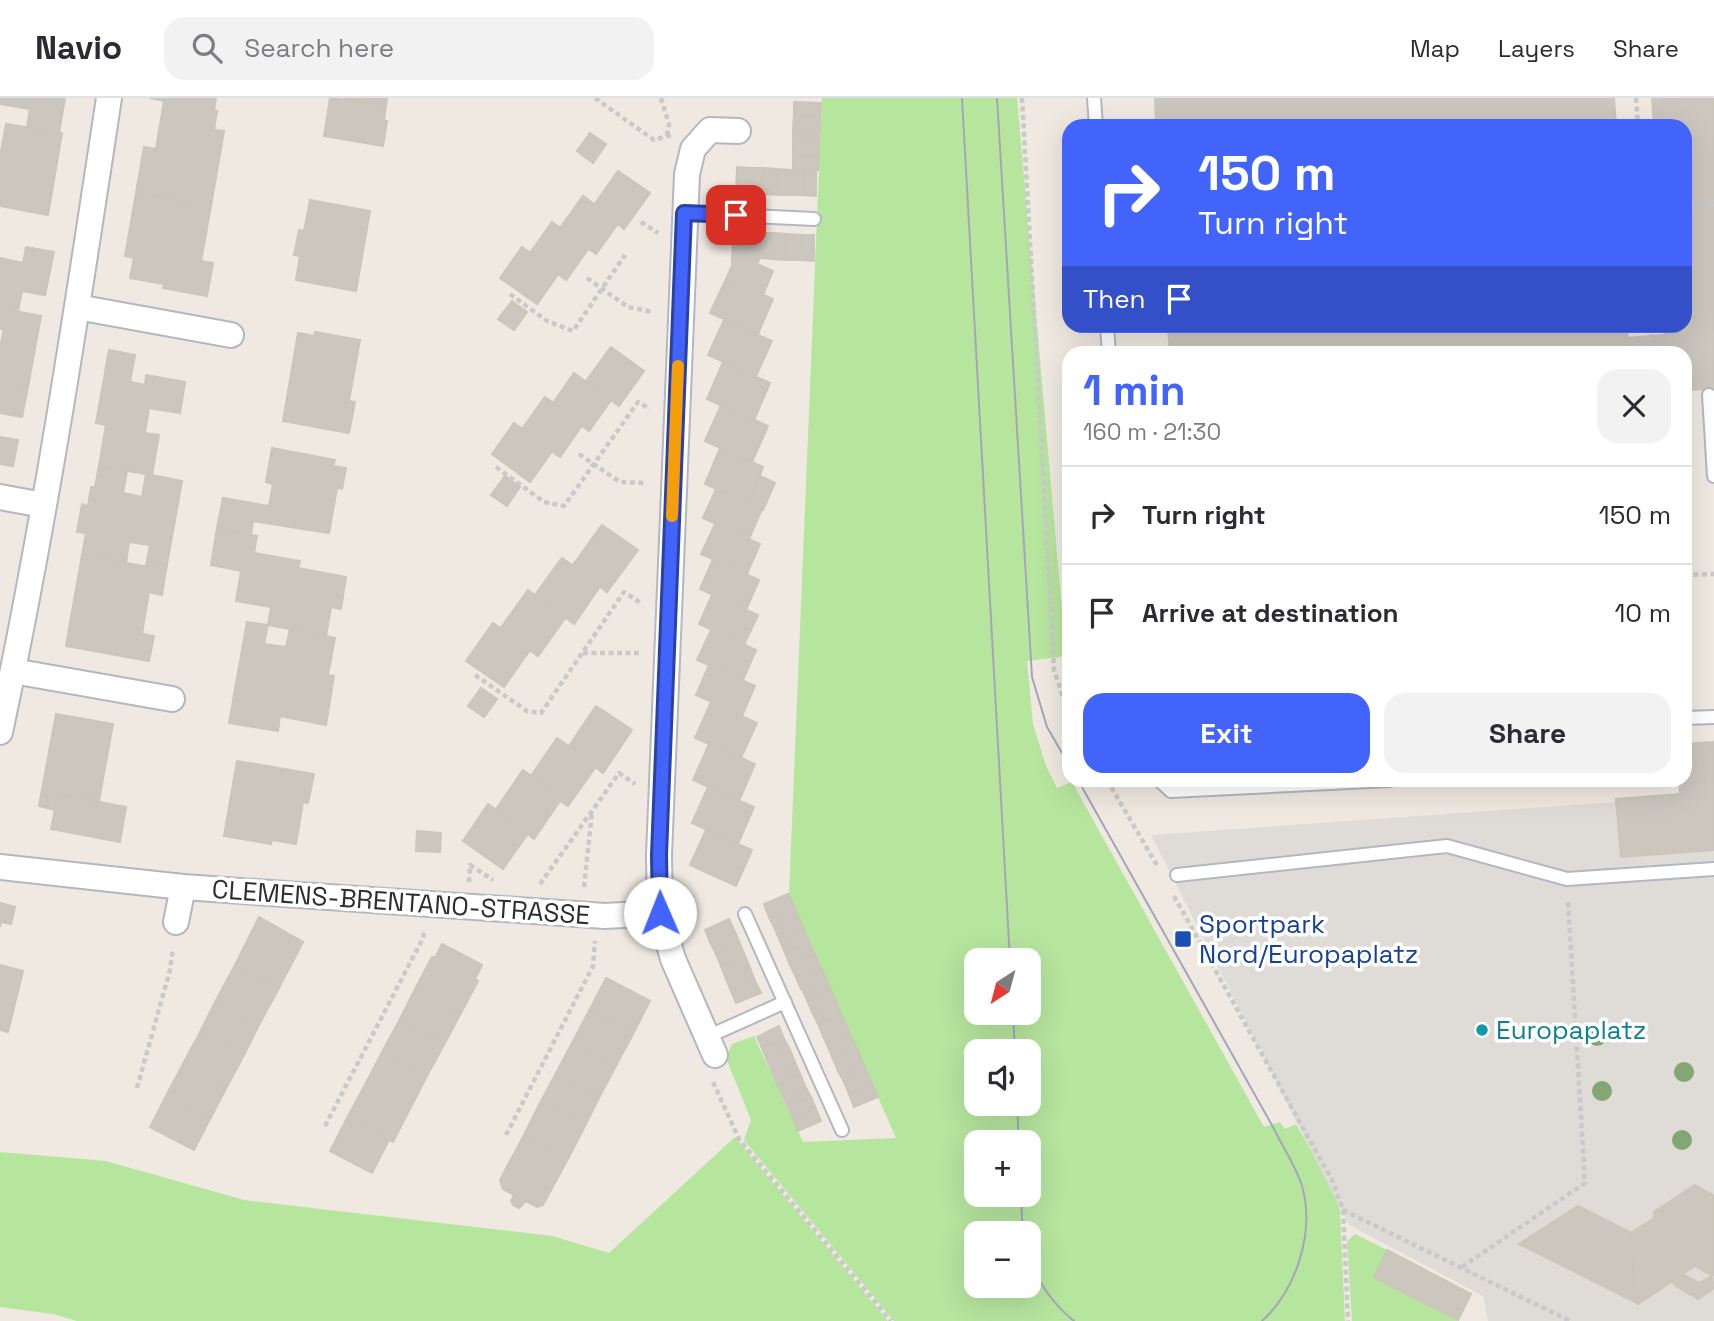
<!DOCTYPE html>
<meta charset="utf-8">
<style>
body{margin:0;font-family:"Space Grotesk",sans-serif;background:#f2f2f3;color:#2b2b33;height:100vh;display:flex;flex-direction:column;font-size:26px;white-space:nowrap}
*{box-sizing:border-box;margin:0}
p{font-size:23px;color:#7c7c81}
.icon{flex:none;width:38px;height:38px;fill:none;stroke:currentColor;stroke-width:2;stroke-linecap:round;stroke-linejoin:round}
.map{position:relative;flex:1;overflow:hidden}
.side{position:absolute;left:1062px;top:248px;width:630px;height:441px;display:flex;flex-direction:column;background:#fff;border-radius:21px;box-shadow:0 7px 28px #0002}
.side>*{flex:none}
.hud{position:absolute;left:1062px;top:21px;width:630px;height:214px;border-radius:21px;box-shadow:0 7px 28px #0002;background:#4264fb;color:#fff;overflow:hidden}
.needle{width:46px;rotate:216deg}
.buttons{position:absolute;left:964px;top:850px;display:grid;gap:14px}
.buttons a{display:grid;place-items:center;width:77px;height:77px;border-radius:14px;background:#fff;box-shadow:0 7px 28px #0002;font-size:35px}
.pin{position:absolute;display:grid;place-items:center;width:60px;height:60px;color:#fff;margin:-30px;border-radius:14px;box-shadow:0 4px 10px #0006}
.me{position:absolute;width:77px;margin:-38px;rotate:359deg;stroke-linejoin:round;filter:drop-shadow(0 0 5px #0008)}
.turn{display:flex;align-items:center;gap:24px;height:147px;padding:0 21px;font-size:32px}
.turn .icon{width:91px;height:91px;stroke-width:2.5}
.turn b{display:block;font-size:49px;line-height:60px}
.then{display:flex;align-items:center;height:66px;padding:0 21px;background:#0003;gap:14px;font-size:26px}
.round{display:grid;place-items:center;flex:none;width:74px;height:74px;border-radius:21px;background:#f2f2f3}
.headline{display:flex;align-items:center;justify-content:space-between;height:119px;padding:0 21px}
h1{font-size:42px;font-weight:700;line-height:52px;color:#4264fb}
.cta{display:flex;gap:14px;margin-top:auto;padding:14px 21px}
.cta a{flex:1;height:80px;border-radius:21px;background:#4264fb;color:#fff;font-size:28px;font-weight:700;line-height:80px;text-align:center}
.cta a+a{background:#f2f2f3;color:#2b2b33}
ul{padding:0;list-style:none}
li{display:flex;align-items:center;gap:21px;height:98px;padding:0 21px;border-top:2px solid #e1e1e2}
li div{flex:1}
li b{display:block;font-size:26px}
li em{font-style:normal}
header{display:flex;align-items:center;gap:42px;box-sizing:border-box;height:98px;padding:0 35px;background:#fff;border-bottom:2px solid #e1e1e2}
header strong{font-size:33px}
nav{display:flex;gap:38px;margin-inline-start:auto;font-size:24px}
.search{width:490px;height:63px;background:#f2f2f3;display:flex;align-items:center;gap:18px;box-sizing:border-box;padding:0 24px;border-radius:21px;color:#7c7c81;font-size:26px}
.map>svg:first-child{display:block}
.green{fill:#b6e59e;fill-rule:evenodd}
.plaza{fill:#dfdcd8}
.building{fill:#cbc7bf;stroke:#cbc5ba;stroke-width:2}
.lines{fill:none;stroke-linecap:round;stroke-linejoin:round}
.lane-casing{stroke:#b4b7c1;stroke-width:16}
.street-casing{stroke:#b4b7c1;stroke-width:28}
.path{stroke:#c9c9c9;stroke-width:4.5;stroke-dasharray:5 3.5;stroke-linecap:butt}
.lane{stroke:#fff;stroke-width:12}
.street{stroke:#fff;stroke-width:24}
.tram{stroke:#a3a6b8;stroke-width:2}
.tree{fill:#84a574}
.route-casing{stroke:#2b41a3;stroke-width:18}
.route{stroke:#4264fb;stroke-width:12}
.slow{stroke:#f59e0b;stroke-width:12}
.transit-dot{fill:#1a4fb4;stroke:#fff;stroke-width:2.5}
.culture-dot{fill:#0f9aa8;stroke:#fff;stroke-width:2.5}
.labels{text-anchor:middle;stroke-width:7;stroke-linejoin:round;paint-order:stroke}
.street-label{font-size:26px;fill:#2e2e2e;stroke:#fff}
.transit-label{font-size:26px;fill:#164399;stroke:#fff;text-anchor:start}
.culture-label{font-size:26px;fill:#0d838f;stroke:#fff;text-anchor:start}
</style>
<header>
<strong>Navio</strong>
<div class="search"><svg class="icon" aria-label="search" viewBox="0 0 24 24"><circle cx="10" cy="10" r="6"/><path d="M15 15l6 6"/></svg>Search here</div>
<nav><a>Map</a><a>Layers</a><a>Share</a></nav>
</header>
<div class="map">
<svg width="1714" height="1223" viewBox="0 0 1714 1223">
<rect width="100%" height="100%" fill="#efe9e1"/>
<!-- green -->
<g class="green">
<path d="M822 0H1017L1066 558 1027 563 1033 626 1046 668 1057 690 1072 684 1264 1029 1280 1024 1285 1031 1296 1026 1330 1085 1340 1112 1345 1223H894L744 1042 751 1022 726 960 732 946 754 938 803 1044 896 1040 789 797ZM976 863H1029V915H976ZM976 954H1029V1006H976ZM976 1045H1029V1097H976ZM976 1136H1029V1188H976Z"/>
<polygon points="735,1039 888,1223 77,1223 53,1216 0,1209 0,1054 106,1063 244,1102 552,1138 609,1155"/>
<polygon points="1355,1136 1387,1152 1374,1179 1458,1223 1352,1223 1347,1143"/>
</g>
<!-- plaza -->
<polygon class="plaza" points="1714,697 1714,1223 1488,1223 1483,1198 1349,1127 1151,737"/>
<!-- building -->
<g class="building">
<polygon points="0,0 65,0 59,35 27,29 30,11 0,6"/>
<polygon points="216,0 214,12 217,13 214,32 224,33 211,108 136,95 144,49 156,51 164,3 150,0"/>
<polygon points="330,0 386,7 384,23 387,23 383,48 324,38"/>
<polygon points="343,0 387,0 386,7"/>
<polygon points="1155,0 1614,0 1616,28 1156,28"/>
<polygon points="1652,0 1714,0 1714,291 1685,292 1685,256 1665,256 1664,228 1685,228 1685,28 1654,28"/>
<polygon points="794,4 821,5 820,18 794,17"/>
<polygon points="794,17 820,18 820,32 793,31"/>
<polygon points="6,26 62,35 48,117 0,108 0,59"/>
<polygon points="793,31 820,32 819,45 793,44"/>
<polygon points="590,35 606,46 593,65 577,53"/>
<polygon points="793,44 819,45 819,59 793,58"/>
<polygon points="793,58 819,59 818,72 793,71"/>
<polygon points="737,69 750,70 749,96 736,96"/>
<polygon points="750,70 764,70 763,96 749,96"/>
<polygon points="764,70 777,71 777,97 763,96"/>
<polygon points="777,71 790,72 790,97 777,97"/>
<polygon points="790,72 804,72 803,97 790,97"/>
<polygon points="804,72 816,72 816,98 803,97"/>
<polygon points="618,73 650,95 624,131 594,107"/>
<polygon points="136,95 211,108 201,163 213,165 207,198 163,190 164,186 130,180 134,160 125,158"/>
<polygon points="583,98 619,124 596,156 560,130"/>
<polygon points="310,102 370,113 356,193 296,182 300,158 294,157 299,132 304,133"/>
<polygon points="552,124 589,150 566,182 530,155"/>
<polygon points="734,134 747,135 746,160 732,160"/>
<polygon points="747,135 761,135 760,160 746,160"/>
<polygon points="761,135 774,135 773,161 760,160"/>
<polygon points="774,135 787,136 786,162 773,161"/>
<polygon points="787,136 801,137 800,162 786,162"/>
<polygon points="801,137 814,137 814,163 800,162"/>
<polygon points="26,149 54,154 45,197 22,193 18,213 0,210 0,160 23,165"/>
<polygon points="522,149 559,175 537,206 500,180"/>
<polygon points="732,160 760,160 757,166 773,173 763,197 726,181 732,168"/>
<polygon points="726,181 773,201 758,236 710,215"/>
<polygon points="512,203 527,214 514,232 498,221"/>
<polygon points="0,210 41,218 27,294 0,289 0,250 4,231 0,231"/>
<polygon points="724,222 772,243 756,278 708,257"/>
<polygon points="1168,228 1627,228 1628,256 1170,256"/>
<polygon points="315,234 360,242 349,303 355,304 349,335 283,323 298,235 314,238"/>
<polygon points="1664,237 1665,256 1628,256 1627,240"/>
<polygon points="611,249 644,273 619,308 586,283"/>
<polygon points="109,252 135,257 130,284 145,287 146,277 185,284 180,315 149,310 145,335 159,337 152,377 99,368 106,327 96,325"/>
<polygon points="723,264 770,285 754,322 707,301"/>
<polygon points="574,275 611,302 589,333 582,328 583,326 553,305"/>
<polygon points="0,289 27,294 22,319 0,315"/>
<polygon points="545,299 583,326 560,359 522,331"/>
<polygon points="721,307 768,328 752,364 705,343"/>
<polygon points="514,325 553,352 530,384 492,356"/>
<polygon points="0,339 18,342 13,368 0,366"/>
<polygon points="272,350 335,362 333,368 346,370 342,391 337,390 329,435 253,423 251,437 217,430 223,400 269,408 273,386 266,384"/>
<polygon points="720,350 763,369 748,405 705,386"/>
<polygon points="99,368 127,373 123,395 142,399 146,376 182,383 166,472 146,468 150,447 129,444 126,465 82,457 86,435 77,434 82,406 88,408 91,389 95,389"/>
<polygon points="505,378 520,389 507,408 491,397"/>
<polygon points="760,378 775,385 763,412 748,405"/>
<polygon points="716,391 762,411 749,441 703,420"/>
<polygon points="715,426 760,446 747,476 701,456"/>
<polygon points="602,427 638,452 607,494 573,467"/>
<polygon points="217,430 257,438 254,455 300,463 298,470 346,479 341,511 331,509 326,538 268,527 271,509 236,503 241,473 211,467"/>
<polygon points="82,457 166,472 162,497 149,494 142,536 154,538 149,563 66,548"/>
<polygon points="562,460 601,487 574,526 535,497"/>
<polygon points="713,461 759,482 746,512 700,491"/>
<polygon points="528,492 566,519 538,558 500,531"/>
<polygon points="712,497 758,517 744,547 699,526"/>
<polygon points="247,524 268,527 264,546 286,549 290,531 335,540 328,577 334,578 326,627 280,618 278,633 229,625"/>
<polygon points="493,525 530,552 504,589 466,563"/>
<polygon points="711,532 756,552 743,582 697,562"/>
<polygon points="709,567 755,588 742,618 696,597"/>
<polygon points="481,590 497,601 484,619 468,608"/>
<polygon points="711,604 757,625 741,660 695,640"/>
<polygon points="596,608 632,632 603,675 595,669 597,667 569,648"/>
<polygon points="56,616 113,626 99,703 58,696 55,712 39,708"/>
<polygon points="557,640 597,667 568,708 560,703 562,700 531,678"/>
<polygon points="1714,644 1714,752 1621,759 1616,701 1680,696 1679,682 1685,682 1685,646"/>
<polygon points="709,646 755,666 739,703 693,682"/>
<polygon points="1703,650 1705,685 1689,686 1687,651"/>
<polygon points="237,663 314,676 308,705 303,704 296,746 272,742 271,746 224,738"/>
<polygon points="523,672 562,700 534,741 528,736 529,734 496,711"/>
<polygon points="708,689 754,709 738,746 692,725"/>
<polygon points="58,696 126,709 120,744 51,731"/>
<polygon points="488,706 529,734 503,771 463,743"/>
<polygon points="706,732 752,752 736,788 690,767"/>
<polygon points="417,733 441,735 440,754 416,753"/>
<polygon points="788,796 794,808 769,819 764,806"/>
<polygon points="0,805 15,809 11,826 1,824 0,829"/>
<polygon points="794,808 799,820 775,831 769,819"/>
<polygon points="259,819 303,844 279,890 235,867"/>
<polygon points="799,820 804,832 780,843 775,831"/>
<polygon points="729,821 735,834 710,844 705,832"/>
<polygon points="804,832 809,844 785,855 780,843"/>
<polygon points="735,834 740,846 716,856 710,844"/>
<polygon points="809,844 815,856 790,867 785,855"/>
<polygon points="442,846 482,867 475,881 478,883 461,915 415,891 432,859 435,860"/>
<polygon points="740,846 745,858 721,868 716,856"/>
<polygon points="815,856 820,868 796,879 790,867"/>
<polygon points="745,858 750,870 726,881 721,868"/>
<polygon points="0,867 23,873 8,934 0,932"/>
<polygon points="235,867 279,890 259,927 215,904"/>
<polygon points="820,868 826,880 801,891 796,879"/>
<polygon points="750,870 755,883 731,893 726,881"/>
<polygon points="606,880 650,903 633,936 589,913"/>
<polygon points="826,880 831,892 807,902 802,891"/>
<polygon points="755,883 761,895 736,905 731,893"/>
<polygon points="415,891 461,915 445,945 400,921"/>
<polygon points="831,892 836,904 812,914 807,902"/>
<polygon points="215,904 259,927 244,957 200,934"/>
<polygon points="836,904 841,916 818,926 812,914"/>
<polygon points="589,913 633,936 617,966 573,943"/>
<polygon points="841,916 846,927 823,938 818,926"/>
<polygon points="400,921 445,945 428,976 383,952"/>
<polygon points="846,927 851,939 828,949 823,938"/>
<polygon points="779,928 784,941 762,950 757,939"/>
<polygon points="200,934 244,957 228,987 184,964"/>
<polygon points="851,939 857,951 833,961 828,949"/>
<polygon points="784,941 790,952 767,962 762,950"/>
<polygon points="573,943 617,966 600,998 556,975"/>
<polygon points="857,951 862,963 838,973 833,961"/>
<polygon points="383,952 428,976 412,1007 367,983"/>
<polygon points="790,952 795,964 772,974 767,962"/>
<polygon points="862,963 867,974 844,984 838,973"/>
<polygon points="184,964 228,987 211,1019 167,996"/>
<polygon points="795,964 800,976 777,986 772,974"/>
<polygon points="867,974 872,986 849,996 844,984"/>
<polygon points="556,975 600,998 585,1028 540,1005"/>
<polygon points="800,976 805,988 783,998 777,986"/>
<polygon points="367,983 412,1007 393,1044 347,1020"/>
<polygon points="872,986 878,999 854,1009 849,996"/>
<polygon points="805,988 811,999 788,1009 783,998"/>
<polygon points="167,996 211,1019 194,1052 150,1029"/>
<polygon points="811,999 816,1011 793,1021 788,1009"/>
<polygon points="540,1005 585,1028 569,1059 525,1035"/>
<polygon points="816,1011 821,1023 798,1033 793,1021"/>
<polygon points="347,1020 389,1042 372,1075 330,1053"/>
<polygon points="525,1035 569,1059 543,1107 537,1109 526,1103 519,1110 513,1107 511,1103 514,1097 503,1091 500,1082"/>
<polygon points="1695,1087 1713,1097 1714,1177 1711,1177 1695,1168 1638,1206 1635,1204 1631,1135 1654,1120 1654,1114"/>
<polygon points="1578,1108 1631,1135 1635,1204 1519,1146"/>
<polygon points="1387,1152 1471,1196 1458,1222 1374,1179"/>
<polygon points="1683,1176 1699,1185 1712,1178 1713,1191 1698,1201 1676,1188 1672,1183"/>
</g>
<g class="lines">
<!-- lane casing -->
<g class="lane-casing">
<g id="lane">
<polyline points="1094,0 1096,28"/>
<polyline points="684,115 814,121"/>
<polyline points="1107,228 1109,256"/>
<polyline points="1709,297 1714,378"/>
<polyline points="1685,620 1714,619"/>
<polyline points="1159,682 1171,693 1390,682"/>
<polyline points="1177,777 1447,748 1567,781 1714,771"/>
<polyline points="745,816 842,1032"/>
<polyline points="707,939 785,904"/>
</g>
</g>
<!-- street casing -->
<g class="street-casing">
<g id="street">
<polyline points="77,209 231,237"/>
<polyline points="0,399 43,407"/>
<polyline points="13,573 172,601"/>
<path d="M0 634C45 424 77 212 109 0"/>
<polyline points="0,769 183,789 605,818 660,815"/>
<polyline points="176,824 183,789"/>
<polyline points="715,957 673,861 660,815 659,757 687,76 693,51 710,32 738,33"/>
</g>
</g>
<!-- path -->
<g class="path">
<polyline points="595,0 654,42 671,37"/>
<polyline points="661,0 669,26 667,37"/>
<polyline points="1022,0 1054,572 1069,617"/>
<polyline points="1636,0 1638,28"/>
<polyline points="1659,0 1659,6"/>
<polyline points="1616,25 1638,23"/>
<polyline points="1685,109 1714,107"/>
<polyline points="641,124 658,135"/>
<polyline points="587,180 628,209 653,214"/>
<polyline points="510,196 547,223 573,233 625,157"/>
<polyline points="1650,228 1652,256"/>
<polyline points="1673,228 1675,256"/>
<polyline points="579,356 620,384 646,385"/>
<polyline points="496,369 544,404 564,408 638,304 650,311"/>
<polyline points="1685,477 1714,476"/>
<polyline points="583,555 641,555"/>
<polyline points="475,577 527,613 541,615 624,494 642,506"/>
<polyline points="1107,682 1158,769"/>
<polyline points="469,784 470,767 493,782"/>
<polyline points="540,786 619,675 635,686"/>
<polyline points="584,789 592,714"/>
<polyline points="1174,798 1332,1082 1343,1112 1348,1223"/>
<polyline points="713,984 739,1041 891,1223"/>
<polyline points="137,990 170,872 173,850"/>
<polyline points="325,1028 423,840 424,833"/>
<polyline points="506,1037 593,868 595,843"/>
<polyline points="1343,1112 1570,1223"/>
<polyline points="1462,1169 1585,1085 1568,803"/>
</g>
<!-- lane -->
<use href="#lane" class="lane"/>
<!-- street -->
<use href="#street" class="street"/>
<!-- tram -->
<g class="tram">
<polyline points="962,0 1010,863"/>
<polyline points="997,0 1032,579 1047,629 1069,667"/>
<path d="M1078 682 1273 1029C1282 1048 1296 1068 1302 1088 1315 1133 1297 1191 1262 1223"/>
<polyline points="1013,915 1015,954"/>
<polyline points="1017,1006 1019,1045"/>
<polyline points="1021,1097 1022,1122 1025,1136"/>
<path d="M1029 1155C1035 1182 1053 1206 1074 1223"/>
</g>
</g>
<!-- trees -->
<g class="tree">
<circle cx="1597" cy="938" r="10"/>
<circle cx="1684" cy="974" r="10"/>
<circle cx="1602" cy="993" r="10"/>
<circle cx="1682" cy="1042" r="10"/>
</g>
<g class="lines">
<!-- route casing -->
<g class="route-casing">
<polyline id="route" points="660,815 659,757 684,115 736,117"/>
</g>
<!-- route -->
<use href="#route" class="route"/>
<!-- slow -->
<polyline class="slow" points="672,418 678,268"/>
</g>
<!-- markers -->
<rect class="transit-dot" x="1174" y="832" width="18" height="18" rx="3.5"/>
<circle class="culture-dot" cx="1482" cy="932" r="7"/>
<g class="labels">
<!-- street labels -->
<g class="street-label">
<text transform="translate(401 804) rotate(4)" y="9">CLEMENS-BRENTANO-STRASSE</text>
</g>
<!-- transit labels -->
<g class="transit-label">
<text x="1199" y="835">Sportpark<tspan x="1199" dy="30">Nord/Europaplatz</tspan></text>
</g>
<!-- culture labels -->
<g class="culture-label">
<text x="1496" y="941">Europaplatz</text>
</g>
</g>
</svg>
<div class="buttons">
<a><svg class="needle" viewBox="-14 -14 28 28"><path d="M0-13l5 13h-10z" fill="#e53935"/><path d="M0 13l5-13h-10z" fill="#7c7c81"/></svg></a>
<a><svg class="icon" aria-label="sound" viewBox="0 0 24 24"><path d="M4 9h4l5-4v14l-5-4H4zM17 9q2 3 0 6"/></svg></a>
<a>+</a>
<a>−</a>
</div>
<div class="pin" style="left:736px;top:117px;background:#d93025"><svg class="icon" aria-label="arrive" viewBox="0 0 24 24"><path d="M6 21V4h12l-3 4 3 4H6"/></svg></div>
<svg class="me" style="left:660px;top:815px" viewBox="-20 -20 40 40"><circle r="19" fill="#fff"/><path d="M0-13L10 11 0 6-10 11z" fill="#4264fb"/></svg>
<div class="hud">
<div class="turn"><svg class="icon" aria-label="right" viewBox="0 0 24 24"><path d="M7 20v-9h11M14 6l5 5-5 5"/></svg><div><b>150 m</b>Turn right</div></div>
<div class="then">Then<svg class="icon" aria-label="arrive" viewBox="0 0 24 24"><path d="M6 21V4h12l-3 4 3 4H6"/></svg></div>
</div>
<section class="side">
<div class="headline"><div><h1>1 min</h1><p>160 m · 21:30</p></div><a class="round"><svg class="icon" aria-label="close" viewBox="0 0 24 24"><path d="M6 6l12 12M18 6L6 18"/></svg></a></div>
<ul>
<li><svg class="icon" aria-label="right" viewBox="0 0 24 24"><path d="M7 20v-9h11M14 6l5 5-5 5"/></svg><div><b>Turn right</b></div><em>150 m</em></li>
<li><svg class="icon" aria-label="arrive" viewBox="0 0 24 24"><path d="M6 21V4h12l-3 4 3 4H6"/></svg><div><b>Arrive at destination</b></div><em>10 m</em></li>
</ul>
<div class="cta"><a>Exit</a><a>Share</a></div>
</section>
</div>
